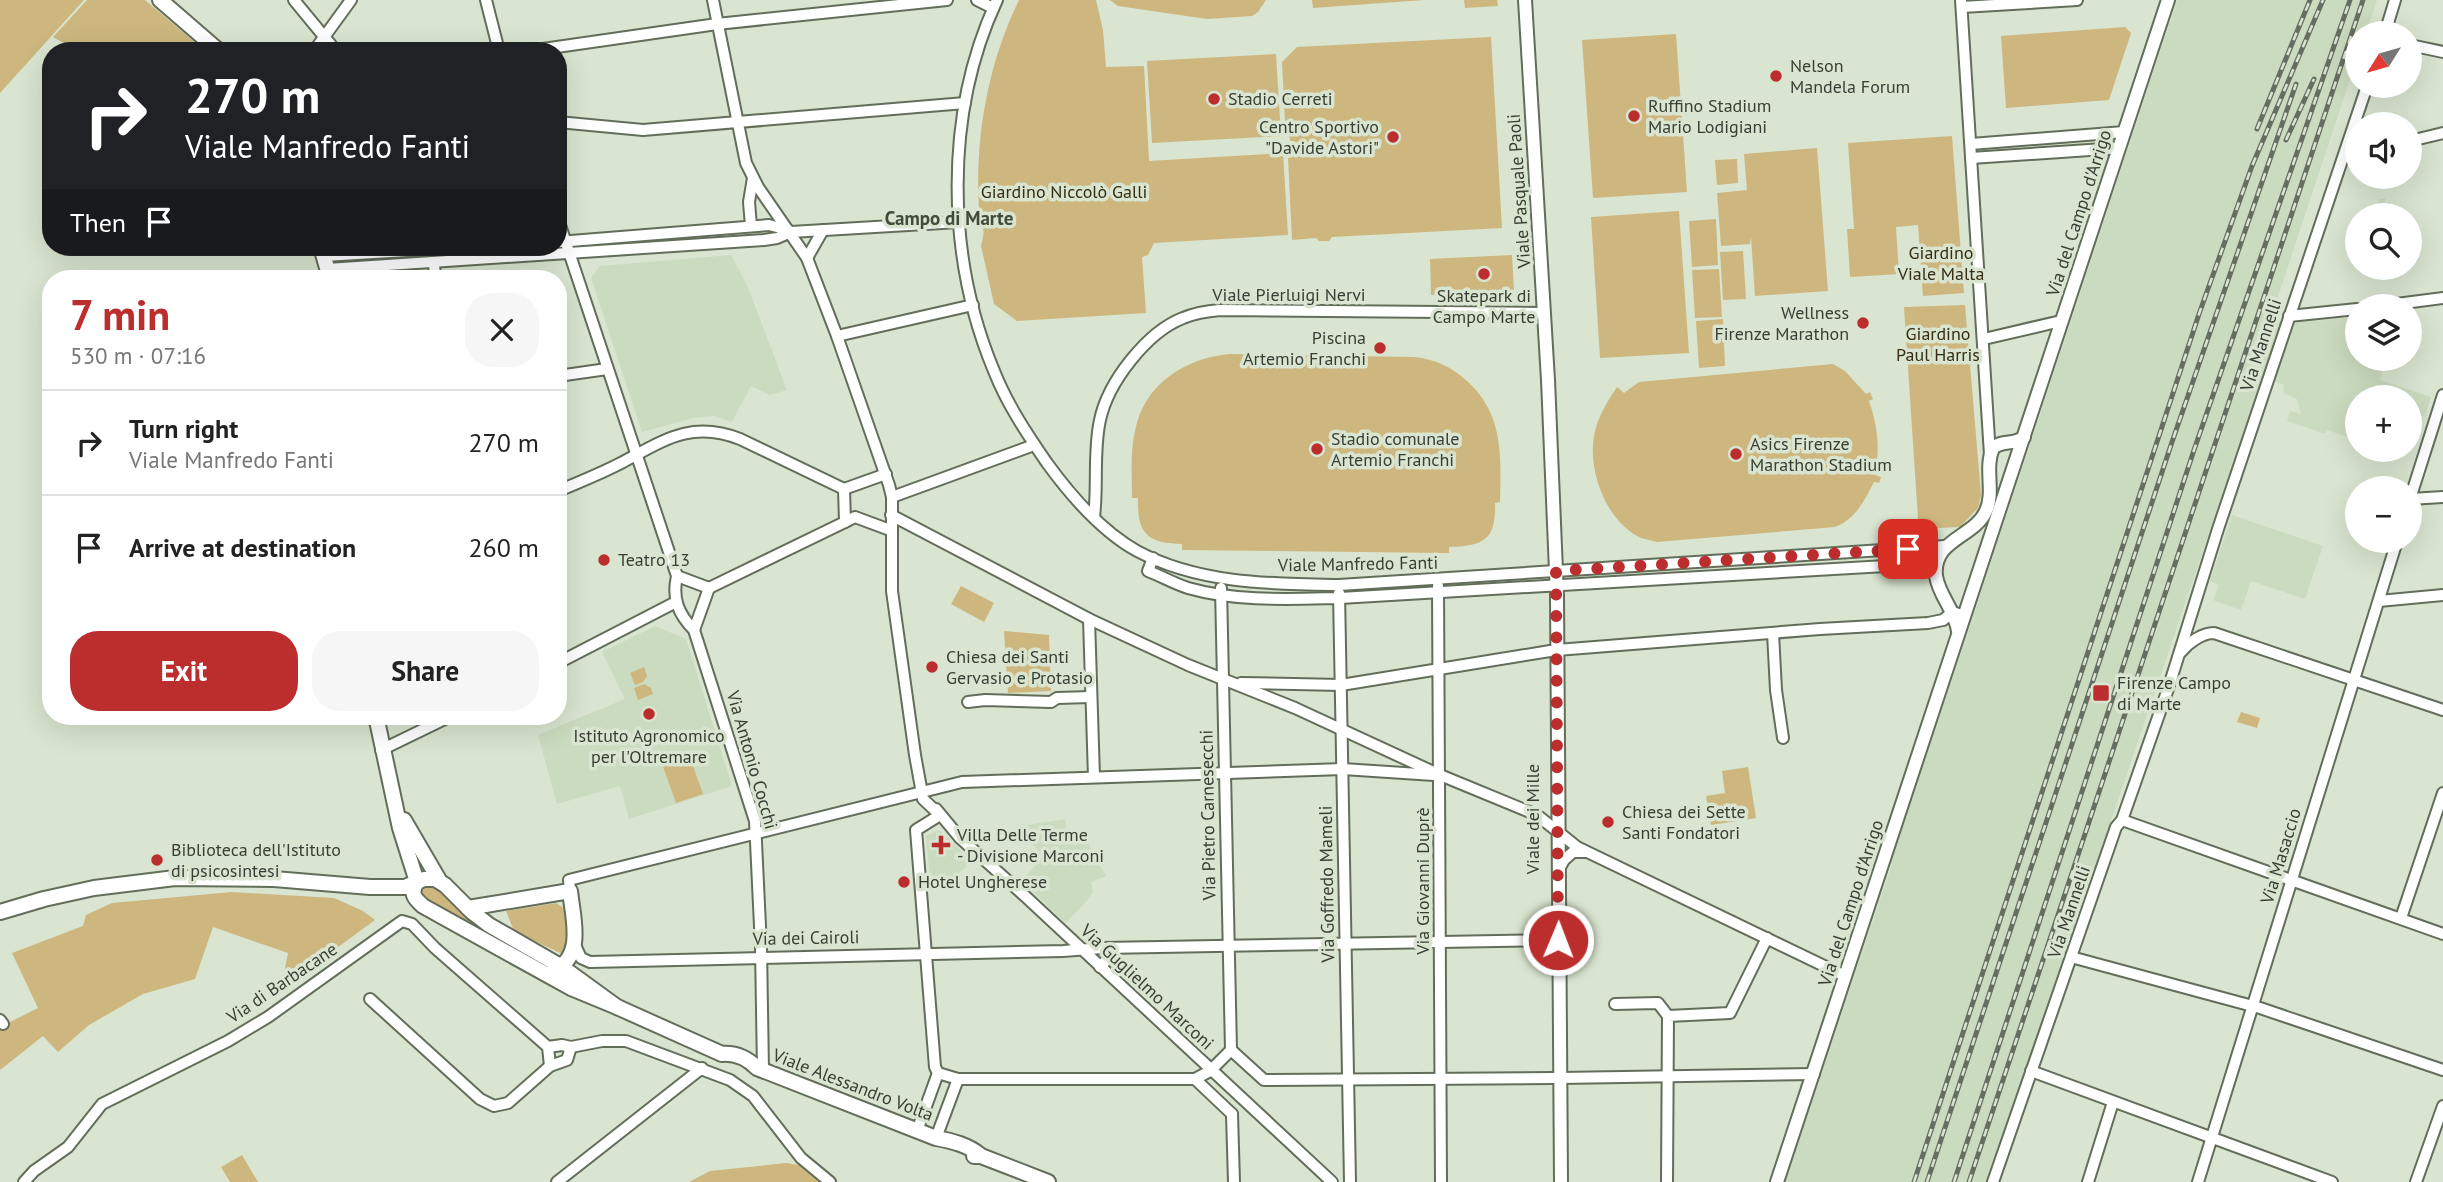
<!DOCTYPE html>
<meta charset="utf-8">
<style>
body{margin:0;font-family:"PT Sans",sans-serif;background:#f6f6f6;color:#222;height:100vh;display:flex;flex-direction:column;font-size:26px;white-space:nowrap}
*{box-sizing:border-box;margin:0}
p{font-size:23px;color:#767676}
.icon{flex:none;width:38px;height:38px;fill:none;stroke:currentColor;stroke-width:2;stroke-linecap:round;stroke-linejoin:round}
.map{position:relative;flex:1;overflow:hidden}
.sheet{position:absolute;left:42px;top:270px;width:525px;height:455px;display:flex;flex-direction:column;background:#fff;border-radius:28px;box-shadow:0 7px 28px #0002}
.sheet>*{flex:none}
.hud{position:absolute;left:42px;top:42px;width:525px;height:214px;border-radius:28px;box-shadow:0 7px 28px #0002;background:#202124;color:#fff;overflow:hidden}
.needle{width:46px;rotate:233deg}
.tools{position:absolute;left:2345px;top:21px;display:grid;gap:14px}
.tools a{display:grid;place-items:center;width:77px;height:77px;border-radius:50%;background:#fff;box-shadow:0 7px 28px #0002;font-size:35px}
.pin{position:absolute;display:grid;place-items:center;width:60px;height:60px;color:#fff;margin:-30px;border-radius:14px;box-shadow:0 4px 10px #0006}
.me{position:absolute;width:77px;margin:-38px;rotate:1deg;stroke-linejoin:round;filter:drop-shadow(0 0 5px #0008)}
.turn{display:flex;align-items:center;gap:24px;height:147px;padding:0 28px;font-size:32px}
.turn .icon{width:91px;height:91px;stroke-width:2.5}
.turn b{display:block;font-size:49px;line-height:60px}
.then{display:flex;align-items:center;height:66px;padding:0 28px;background:#0003;gap:14px;font-size:26px}
.round{display:grid;place-items:center;flex:none;width:74px;height:74px;border-radius:28px;background:#f6f6f6}
.head{display:flex;align-items:center;justify-content:space-between;height:119px;padding:0 28px}
h1{font-size:42px;font-weight:800;line-height:52px;color:#bc2d2d}
.cta{display:flex;gap:14px;margin-top:auto;padding:14px 28px}
.cta a{flex:1;height:80px;border-radius:28px;background:#bc2d2d;color:#fff;font-size:28px;font-weight:800;line-height:80px;text-align:center}
.cta a+a{background:#f6f6f6;color:#222}
ul{padding:0;list-style:none}
li{display:flex;align-items:center;gap:21px;height:105px;padding:0 28px;border-top:2px solid #e0e0e0}
li div{flex:1}
li b{display:block;font-size:26px}
li em{font-style:normal}
.map>svg:first-child{display:block}
.built{fill:#cbdbbf}
.green{fill:#cdb77f}
.lines{fill:none;stroke-linecap:round;stroke-linejoin:round}
.minor-casing{stroke:#636e5a;stroke-width:14}
.tertiary-casing{stroke:#636e5a;stroke-width:16}
.secondary-casing{stroke:#636e5a;stroke-width:18}
.minor{stroke:#fff;stroke-width:10}
.tertiary{stroke:#fff;stroke-width:12}
.secondary{stroke:#fff;stroke-width:14}
.rail-casing{stroke:#666d61;stroke-width:5}
.rail{stroke:#d9e5d0;stroke-width:2.5;stroke-dasharray:8;stroke-linecap:butt}
.route{stroke:#bc2d2d;stroke-width:12;stroke-dasharray:0 21.6}
.poi-dot{fill:#bc2d2d;stroke:#d9e5d0;stroke-width:2.5}
.labels{text-anchor:middle;stroke-width:7;stroke-linejoin:round;paint-order:stroke}
.poi-label{font-size:18px;fill:#393e35;stroke:#d9e5d0;text-anchor:start}
.street-label{font-size:18px;fill:#393e35;stroke:#d9e5d0}
.park-label{font-size:18px;fill:#362c12;stroke:#d9e5d0}
.neighbourhood-label{font-size:19px;font-weight:bold;fill:#414b39;stroke:#d9e5d0}
</style>
<div class="map">
<svg width="2443" height="1182" viewBox="0 0 2443 1182">
<rect width="100%" height="100%" fill="#d9e5d0"/>
<!-- built -->
<g class="built">
<polygon points="2177,0 2377,0 2366,33 2357,33 2357,58 2271,318 2281,322 1988,1182 1785,1182 1892,864 1888,862 1901,822 1904,822 1967,635"/>
<polygon points="2386,198 2384,204 2390,202 2394,215 2373,215 2371,207 2379,204 2378,200"/>
<polygon points="731,255 747,285 787,390 770,395 751,386 732,422 714,416 693,418 642,432 591,278 600,266"/>
<polygon points="2357,317 2357,359 2386,359 2380,380 2431,397 2425,417 2410,412 2410,397 2357,397 2357,440 2327,430 2325,434 2287,421 2290,411 2301,414 2297,399 2283,393 2284,385 2275,382 2293,323"/>
<polygon points="2232,515 2323,546 2305,599 2251,581 2241,610 2213,600 2219,585 2210,581"/>
<polygon points="655,626 686,639 732,786 629,819 620,786 557,804 538,735 625,699 602,652"/>
<polygon points="1065,819 1068,839 1080,832 1083,834 1106,876 1091,882 1093,891 1090,897 1066,923 1021,881 1044,856 1032,844 1034,842 1030,837 1031,836 1021,826"/>
<polygon points="939,830 972,861 956,876 930,879 926,836"/>
</g>
<!-- green -->
<g class="green">
<polygon points="0,0 84,0 0,93"/>
<polygon points="87,0 145,0 205,51 78,51 53,37"/>
<path d="M1019 0H1096L1103 30 1106 67 1144 66 1149 161 1283 153 1288 235 1154 243 1148 255 1142 257 1146 313 1017 321 994 304 981 246C983 236 986 231 980 222 973 148 986 67 1019 0Z"/>
<polygon points="1110,0 1266,0 1258,12 1252,16 1207,19 1118,6"/>
<polygon points="1312,0 1424,0 1313,8"/>
<polygon points="1464,0 1497,0 1498,6 1465,8"/>
<polygon points="2125,27 2131,33 2109,100 2006,108 2001,36"/>
<polygon points="1676,34 1687,192 1593,198 1582,40"/>
<polygon points="1491,37 1502,228 1332,237 1329,241 1319,241 1316,238 1292,240 1288,158 1291,157 1290,148 1294,148 1294,141 1290,141 1289,122 1285,122 1282,62 1297,47"/>
<polygon points="1276,54 1281,136 1152,143 1147,61"/>
<polygon points="1952,136 1964,293 1923,296 1918,225 1896,227 1899,274 1850,277 1847,229 1854,229 1848,143"/>
<polygon points="1817,148 1828,291 1755,296 1751,237 1750,244 1721,246 1717,193 1747,190 1744,154"/>
<polygon points="1737,159 1738,183 1717,185 1715,160"/>
<polygon points="1679,211 1689,353 1600,358 1591,217"/>
<polygon points="1716,219 1718,265 1692,267 1689,221"/>
<polygon points="1743,251 1746,299 1723,300 1720,252"/>
<polygon points="1512,255 1514,290 1431,295 1430,259"/>
<polygon points="1719,269 1722,317 1695,318 1692,270"/>
<polygon points="1965,305 1981,495 1978,508 1960,527 1937,528 1929,533 1919,534 1904,307"/>
<polygon points="1723,319 1725,366 1699,368 1696,321"/>
<path d="M1230 354 1414 357C1435 359 1452 367 1467 381 1504 414 1501 457 1500 502L1495 503C1496 540 1484 546 1449 547V553L1182 550V544C1147 543 1137 534 1138 498H1132C1132 476 1130 453 1135 431 1144 384 1185 358 1230 354Z"/>
<path d="M1833 364 1845 371 1866 394 1870 392 1873 399 1869 401C1878 427 1880 448 1875 475L1881 477 1879 483 1874 482C1864 501 1856 519 1835 527L1657 542C1651 540 1642 539 1637 536 1605 518 1588 470 1594 436 1597 418 1607 402 1617 387L1624 393 1639 382Z"/>
<polygon points="961,586 994,603 984,622 951,604"/>
<polygon points="1004,631 1049,635 1051,691 1008,693"/>
<polygon points="644,667 647,676 643,682 635,685 630,673"/>
<polygon points="644,684 651,688 653,694 638,700 634,688"/>
<polygon points="2241,712 2260,718 2257,728 2237,722"/>
<polygon points="688,752 703,794 676,803 661,761"/>
<polygon points="1748,767 1756,818 1711,825 1706,796 1725,793 1722,771"/>
<polygon points="422,885 436,886 548,965 547,968 423,902 418,891"/>
<polygon points="232,892 334,898 363,911 375,920 281,989 288,953 213,927 195,979 143,994 89,1025 58,1052 43,1036 0,1070 0,1027 38,1008 12,953 83,926 86,915 112,903"/>
<polygon points="556,903 564,908 568,938 566,950 560,953 514,931 506,911"/>
<polygon points="242,1155 258,1182 230,1182 221,1167"/>
<polygon points="787,1163 798,1165 801,1163 824,1182 689,1182 710,1171"/>
</g>
<g class="lines">
<!-- minor casing -->
<g class="minor-casing">
<g id="minor">
<polyline points="294,0 336,51"/>
<polyline points="486,0 499,51"/>
<polyline points="713,0 746,163 758,187 807,258 837,336 889,485 892,497 892,591 915,755 923,799 940,815"/>
<polyline points="977,0 993,8"/>
<path d="M997 0C944 114 946 256 994 371 1007 404 1027 434 1047 463 1071 496 1101 531 1137 551 1199 584 1271 584 1339 585L1945 546"/>
<polyline points="1961,0 1990,455"/>
<polyline points="1962,7 2077,0"/>
<polyline points="2385,33 2395,0"/>
<polyline points="2410,45 2443,52"/>
<polyline points="314,51 351,0"/>
<polyline points="529,51 717,24 947,0"/>
<polyline points="558,122 643,130 965,103"/>
<polyline points="2410,141 2443,133"/>
<polyline points="1971,144 2124,132"/>
<polyline points="1971,158 2119,148"/>
<path d="M558 219 677 576C672 598 678 614 694 630L755 821 761 947 763 1071"/>
<polyline points="751,226 749,202 753,178"/>
<polyline points="558,242 769,225 788,230"/>
<polyline points="324,256 474,247"/>
<polyline points="807,258 823,230"/>
<polyline points="434,263 435,278"/>
<polyline points="327,269 764,240 777,238 791,232 959,222"/>
<polyline points="2381,306 2443,298"/>
<polyline points="2289,316 2357,309"/>
<polyline points="837,336 973,305"/>
<polyline points="1984,339 2061,321"/>
<polyline points="558,376 607,369"/>
<polyline points="886,474 844,489 845,522 855,517 890,530"/>
<path d="M558 491C580 482 602 473 623 462 664 440 692 420 740 439L844 489"/>
<polyline points="892,497 1034,445"/>
<polyline points="2410,499 2443,395"/>
<polyline points="2410,499 2443,497"/>
<polyline points="891,515 1089,619 1188,665 1295,708 1440,775 1537,815 1577,847 1845,976"/>
<path d="M1094 517C1098 485 1093 451 1100 420 1108 382 1147 332 1183 318 1195 313 1208 311 1220 310L1544 313"/>
<path d="M1153 558 1148 571C1161 576 1175 584 1188 588 1237 602 1290 599 1340 598L1937 563"/>
<polyline points="677,576 709,588"/>
<polyline points="1438,586 1441,1182"/>
<polyline points="709,588 845,522"/>
<polyline points="1221,588 1231,1050"/>
<polyline points="1339,593 1350,1182"/>
<polyline points="2379,601 2443,595"/>
<polyline points="1089,619 1094,777"/>
<polyline points="694,630 709,588"/>
<polyline points="1773,633 1776,690 1783,738"/>
<polyline points="1557,650 1820,629 1928,623 1943,620 1953,612 1958,614"/>
<path d="M2181 652C2188 643 2202 633 2214 633L2443 710"/>
<polyline points="558,663 676,602"/>
<polyline points="1241,683 1341,685 1550,651"/>
<polyline points="968,702 985,700 1051,702 1057,698 1091,697"/>
<polyline points="381,750 451,716"/>
<polyline points="936,809 960,838 1026,897 1332,1182"/>
<polyline points="2122,820 2443,934"/>
<polyline points="1559,869 1564,860 1573,852 1586,852"/>
<polyline points="570,891 569,880 962,782 1343,769 1434,775"/>
<polyline points="2401,918 2443,793"/>
<polyline points="575,945 581,958 590,962 1063,951 1103,948 1552,940"/>
<polyline points="2071,957 2260,1008 2443,1070"/>
<polyline points="1100,967 1118,948"/>
<polyline points="370,999 480,1099 494,1106 508,1103 550,1066 567,1060 571,1047"/>
<polyline points="1615,1004 1658,1003 1668,1016"/>
<polyline points="0,1020 3,1024"/>
<polyline points="548,1047 562,1045 571,1047 602,1041 626,1041 730,1080 753,1096 801,1158 830,1182"/>
<polyline points="1231,1050 1264,1080 1553,1078"/>
<polyline points="2031,1071 2332,1182"/>
<polyline points="938,1073 935,1067 916,830 940,815"/>
<polyline points="1560,1078 1814,1074"/>
<polyline points="958,1079 1195,1079 1210,1071 1231,1050"/>
<polyline points="1195,1079 1232,1114"/>
<polyline points="1232,1114 1234,1182"/>
<polyline points="917,1131 938,1073 958,1079 936,1138"/>
<polyline points="24,1182 34,1171 68,1147 102,1104 228,1041 268,1017 402,921 412,924 435,948 548,1047 550,1066"/>
<polyline points="557,1182 702,1068"/>
<polyline points="1667,1182 1668,1016 1730,1013 1767,938"/>
<polyline points="1993,1182 2116,827 2122,820 2169,686 2218,529 2367,86"/>
<polyline points="2088,1182 2113,1102"/>
<polyline points="2198,1182 2397,541"/>
<polyline points="2416,1182 2443,1106"/>
</g>
</g>
<!-- tertiary casing -->
<g class="tertiary-casing">
<g id="tertiary">
<polyline points="1525,0 1548,380 1557,595 1561,1182"/>
<path d="M1958 631C1955 610 1939 596 1936 576 1932 539 1974 538 1986 511 1995 492 1984 468 1993 448 2003 439 2014 446 2024 437"/>
<polyline points="1777,1182 2168,0"/>
</g>
</g>
<!-- secondary casing -->
<g class="secondary-casing">
<g id="secondary">
<polyline points="160,0 219,51"/>
<polyline points="321,247 330,278"/>
<polyline points="376,716 400,828 417,882"/>
<polyline points="404,820 439,880"/>
<path d="M417 882C410 893 414 898 423 906L571 988 617 1007 722 1054C735 1053 747 1058 757 1068L936 1138C952 1141 969 1145 981 1156"/>
<path d="M468 908 570 891C573 919 585 957 553 971"/>
<polyline points="0,912 44,899 94,888 175,878 274,879 370,887 405,887 424,879 435,879 445,885 472,912 489,925 562,967 617,1007"/>
<polyline points="974,1156 981,1156 1048,1182"/>
</g>
</g>
<!-- minor -->
<use href="#minor" class="minor"/>
<!-- tertiary -->
<use href="#tertiary" class="tertiary"/>
<!-- secondary -->
<use href="#secondary" class="secondary"/>
<!-- rail casing -->
<g class="rail-casing">
<g id="rail">
<polyline points="2257,129 2310,0"/>
<polyline points="2286,140 2314,79"/>
<polyline points="1914,1182 2199,314 2252,166 2323,0"/>
<polyline points="1927,1182 2172,442 2296,84"/>
<polyline points="1954,1182 2194,450 2350,0"/>
<polyline points="1969,1182 2363,0"/>
</g>
</g>
<!-- rail -->
<use href="#rail" class="rail"/>
</g>
<g class="lines">
<!-- route -->
<polyline class="route" points="1558,940 1556,571 1908,549"/>
</g>
<!-- markers -->
<g class="poi-dot">
<circle cx="1776" cy="76" r="7"/>
<circle cx="1214" cy="99" r="7"/>
<circle cx="1634" cy="116" r="7"/>
<circle cx="1393" cy="137" r="7"/>
<circle cx="1484" cy="274" r="7"/>
<circle cx="1863" cy="323" r="7"/>
<circle cx="1380" cy="348" r="7"/>
<circle cx="1317" cy="449" r="7"/>
<circle cx="1736" cy="454" r="7"/>
<circle cx="604" cy="560" r="7"/>
<circle cx="932" cy="667" r="7"/>
<rect x="2092" y="684" width="18" height="18" rx="3.5"/>
<circle cx="649" cy="714" r="7"/>
<circle cx="1608" cy="822" r="7"/>
<path d="M937.5 834.5h7v7h7v7h-7v7h-7v-7h-7v-7h7z"/>
<circle cx="157" cy="860" r="7"/>
<circle cx="904" cy="882" r="7"/>
</g>
<g class="labels">
<!-- poi labels -->
<g class="poi-label">
<text x="1790" y="72">Nelson<tspan x="1790" dy="21">Mandela Forum</tspan></text>
<text x="1228" y="105">Stadio Cerreti</text>
<text x="1648" y="112">Ruffino Stadium<tspan x="1648" dy="21">Mario Lodigiani</tspan></text>
<text x="1379" y="133" text-anchor="end">Centro Sportivo<tspan x="1379" dy="21">"Davide Astori"</tspan></text>
<text x="1484" y="302" text-anchor="middle">Skatepark di<tspan x="1484" dy="21">Campo Marte</tspan></text>
<text x="1849" y="319" text-anchor="end">Wellness<tspan x="1849" dy="21">Firenze Marathon</tspan></text>
<text x="1366" y="344" text-anchor="end">Piscina<tspan x="1366" dy="21">Artemio Franchi</tspan></text>
<text x="1331" y="445">Stadio comunale<tspan x="1331" dy="21">Artemio Franchi</tspan></text>
<text x="1750" y="450">Asics Firenze<tspan x="1750" dy="21">Marathon Stadium</tspan></text>
<text x="618" y="566">Teatro 13</text>
<text x="946" y="663">Chiesa dei Santi<tspan x="946" dy="21">Gervasio e Protasio</tspan></text>
<text x="2117" y="689">Firenze Campo<tspan x="2117" dy="21">di Marte</tspan></text>
<text x="649" y="742" text-anchor="middle">Istituto Agronomico<tspan x="649" dy="21">per l'Oltremare</tspan></text>
<text x="1622" y="818">Chiesa dei Sette<tspan x="1622" dy="21">Santi Fondatori</tspan></text>
<text x="957" y="841">Villa Delle Terme<tspan x="957" dy="21">- Divisione Marconi</tspan></text>
<text x="171" y="856">Biblioteca dell'Istituto<tspan x="171" dy="21">di psicosintesi</tspan></text>
<text x="918" y="888">Hotel Ungherese</text>
</g>
<!-- street labels -->
<g class="street-label">
<text transform="translate(1519 191) rotate(-94)" y="6">Viale Pasquale Paoli</text>
<text transform="translate(2079 213) rotate(-72)" y="6">Via del Campo d'Arrigo</text>
<text x="1289" y="301">Viale Pierluigi Nervi</text>
<text transform="translate(2261 345) rotate(-72)" y="6">Via Mannelli</text>
<text transform="translate(1358 564) rotate(-1)" y="6">Viale Manfredo Fanti</text>
<text transform="translate(752 760) rotate(74)" y="6">Via Antonio Cocchi</text>
<text transform="translate(1208 815) rotate(-91)" y="6">Via Pietro Carnesecchi</text>
<text transform="translate(1533 819) rotate(-90)" y="6">Viale dei Mille</text>
<text transform="translate(2281 856) rotate(-73)" y="6">Via Masaccio</text>
<text transform="translate(1423 881) rotate(-90)" y="6">Via Giovanni Duprè</text>
<text transform="translate(1327 884) rotate(-91)" y="6">Via Goffredo Mameli</text>
<text transform="translate(1851 903) rotate(-72)" y="6">Via del Campo d'Arrigo</text>
<text transform="translate(2069 912) rotate(-71)" y="6">Via Mannelli</text>
<text transform="translate(806 938) rotate(-1)" y="6">Via dei Cairoli</text>
<text transform="translate(282 983) rotate(-34)" y="6">Via di Barbacane</text>
<text transform="translate(1147 987) rotate(43)" y="6">Via Guglielmo Marconi</text>
<text transform="translate(853 1085) rotate(21)" y="6">Viale Alessandro Volta</text>
</g>
<!-- park labels -->
<g class="park-label">
<text x="1064" y="198">Giardino Niccolò Galli</text>
<text x="1941" y="259">Giardino<tspan x="1941" dy="21">Viale Malta</tspan></text>
<text x="1938" y="340">Giardino<tspan x="1938" dy="21">Paul Harris</tspan></text>
</g>
<!-- neighbourhood labels -->
<g class="neighbourhood-label">
<text x="949" y="225">Campo di Marte</text>
</g>
</g>
</svg>
<div class="tools">
<a><svg class="needle" viewBox="-14 -14 28 28"><path d="M0-13l5 13h-10z" fill="#e53935"/><path d="M0 13l5-13h-10z" fill="#767676"/></svg></a>
<a><svg class="icon" aria-label="sound" viewBox="0 0 24 24"><path d="M4 9h4l5-4v14l-5-4H4zM17 9q2 3 0 6"/></svg></a>
<a><svg class="icon" aria-label="search" viewBox="0 0 24 24"><circle cx="10" cy="10" r="6"/><path d="M15 15l6 6"/></svg></a>
<a><svg class="icon" aria-label="layers" viewBox="0 0 24 24"><path d="M12 4l9 5-9 5-9-5zM3 14l9 5 9-5"/></svg></a>
<a>+</a>
<a>−</a>
</div>
<div class="pin" style="left:1908px;top:549px;background:#d93025"><svg class="icon" aria-label="arrive" viewBox="0 0 24 24"><path d="M6 21V4h12l-3 4 3 4H6"/></svg></div>
<svg class="me" style="left:1558px;top:940px" viewBox="-20 -20 40 40"><circle r="17" fill="#bc2d2d" stroke="#fff" stroke-width="3"/><path d="M0-11L8 9 0 5-8 9z" fill="#fff"/></svg>
<div class="hud">
<div class="turn"><svg class="icon" aria-label="right" viewBox="0 0 24 24"><path d="M7 20v-9h11M14 6l5 5-5 5"/></svg><div><b>270 m</b>Viale Manfredo Fanti</div></div>
<div class="then">Then<svg class="icon" aria-label="arrive" viewBox="0 0 24 24"><path d="M6 21V4h12l-3 4 3 4H6"/></svg></div>
</div>
<section class="sheet">
<div class="head"><div><h1>7 min</h1><p>530 m · 07:16</p></div><a class="round"><svg class="icon" aria-label="close" viewBox="0 0 24 24"><path d="M6 6l12 12M18 6L6 18"/></svg></a></div>
<ul>
<li><svg class="icon" aria-label="right" viewBox="0 0 24 24"><path d="M7 20v-9h11M14 6l5 5-5 5"/></svg><div><b>Turn right</b><p>Viale Manfredo Fanti</p></div><em>270 m</em></li>
<li><svg class="icon" aria-label="arrive" viewBox="0 0 24 24"><path d="M6 21V4h12l-3 4 3 4H6"/></svg><div><b>Arrive at destination</b></div><em>260 m</em></li>
</ul>
<div class="cta"><a>Exit</a><a>Share</a></div>
</section>
</div>
